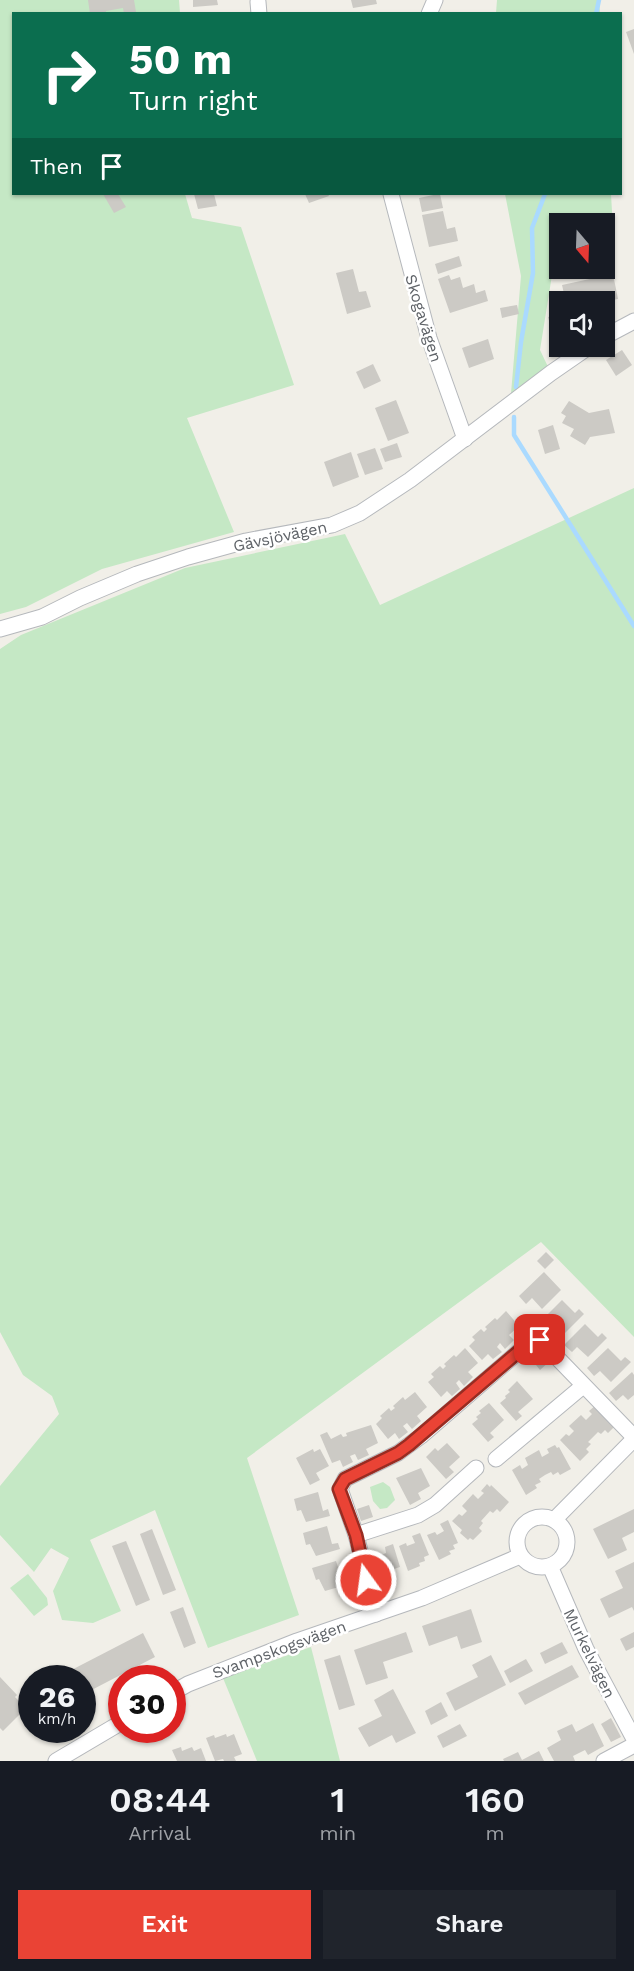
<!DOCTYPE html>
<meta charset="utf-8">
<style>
body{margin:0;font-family:"Work Sans",sans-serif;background:#20242c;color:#f1f3f6;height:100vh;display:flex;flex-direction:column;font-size:22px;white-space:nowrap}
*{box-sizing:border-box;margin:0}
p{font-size:20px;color:#9ea1a6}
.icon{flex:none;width:33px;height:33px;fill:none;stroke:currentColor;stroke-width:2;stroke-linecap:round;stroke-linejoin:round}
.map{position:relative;height:1761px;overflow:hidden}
.drawer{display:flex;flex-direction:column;background:#171b24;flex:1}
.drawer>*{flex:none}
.banner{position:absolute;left:12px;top:12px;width:610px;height:183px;border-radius:0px;box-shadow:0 2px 4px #0004;background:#0b6e4f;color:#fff;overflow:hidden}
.needle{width:39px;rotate:161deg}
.fabs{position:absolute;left:549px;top:213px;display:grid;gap:12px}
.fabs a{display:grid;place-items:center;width:66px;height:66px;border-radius:0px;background:#171b24;box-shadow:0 2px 4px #0004;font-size:30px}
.speed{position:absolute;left:18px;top:1665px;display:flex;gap:12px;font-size:30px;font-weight:700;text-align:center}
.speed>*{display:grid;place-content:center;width:78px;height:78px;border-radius:50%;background:#171b24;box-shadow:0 2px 4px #0004;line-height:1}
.speed small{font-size:15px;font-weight:400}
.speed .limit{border:9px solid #d22;background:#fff;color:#111}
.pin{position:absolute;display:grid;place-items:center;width:51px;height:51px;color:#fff;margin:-26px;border-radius:12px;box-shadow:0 3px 9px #0006}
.me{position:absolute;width:66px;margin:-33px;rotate:346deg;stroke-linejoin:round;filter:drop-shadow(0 0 4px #0008)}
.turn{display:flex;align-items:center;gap:21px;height:126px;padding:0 18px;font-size:27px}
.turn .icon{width:78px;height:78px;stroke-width:2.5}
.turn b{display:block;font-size:42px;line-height:51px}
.then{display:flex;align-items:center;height:57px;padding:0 18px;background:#0003;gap:12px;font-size:22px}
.eta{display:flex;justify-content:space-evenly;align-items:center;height:102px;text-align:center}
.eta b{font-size:36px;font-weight:600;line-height:42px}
.button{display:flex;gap:12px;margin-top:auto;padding:12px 18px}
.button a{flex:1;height:69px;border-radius:0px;background:#ea4335;color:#fff;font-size:24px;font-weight:600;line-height:69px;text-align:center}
.button a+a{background:#20242c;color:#f1f3f6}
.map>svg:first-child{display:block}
.green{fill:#c5e8c5}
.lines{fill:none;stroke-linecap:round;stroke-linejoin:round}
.stream{stroke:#aadaff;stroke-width:4.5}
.building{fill:#cccac5}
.minor-casing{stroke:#b5b8bc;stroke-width:17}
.minor{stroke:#fff;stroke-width:15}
.route-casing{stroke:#982c22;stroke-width:15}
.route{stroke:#ea4335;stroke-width:10}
.labels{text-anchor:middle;stroke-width:5;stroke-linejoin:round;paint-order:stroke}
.street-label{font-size:16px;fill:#5f6368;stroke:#fff}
</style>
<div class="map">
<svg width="634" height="1761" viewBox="0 0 634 1761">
<rect width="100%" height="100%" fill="#f1efe8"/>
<!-- green -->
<g class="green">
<polygon points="0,0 179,0 180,13 14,14 14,194 185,194 192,218 241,227 294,385 187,418 234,532 102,569 26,607 0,614"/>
<polygon points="497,0 599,0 600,13 496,13"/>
<polygon points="505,194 611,194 613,229 605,232 604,224 560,224 559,243 557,244 540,350 551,373 510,405 521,276"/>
<polygon points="634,488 634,1337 541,1242 247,1458 299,1615 208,1648 155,1510 90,1540 121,1611 93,1623 62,1620 53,1591 69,1558 51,1548 34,1572 0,1535 0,1486 59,1414 52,1396 23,1375 0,1332 0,649 21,635 185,568 345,534 380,605"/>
<polygon points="383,1482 390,1487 395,1500 387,1508 380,1509 373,1501 370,1487"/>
<polygon points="28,1574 47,1598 48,1605 34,1616 10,1588"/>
<polygon points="311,1647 340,1761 257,1761 223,1678"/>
</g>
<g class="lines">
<!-- stream -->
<g class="stream">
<polyline points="596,14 599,0"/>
<polyline points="516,387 521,342 533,273 532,228 545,194"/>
<polyline points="514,417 514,435 634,626"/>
</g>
</g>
<!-- building -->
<g class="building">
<polygon points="88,0 134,0 136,12 124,14 123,8 106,11 106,14 90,14"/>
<polygon points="193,0 217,0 218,5 193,7"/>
<polygon points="351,0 376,0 377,4 353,8"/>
<polygon points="634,29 634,54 626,32"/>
<polygon points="103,194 118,194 126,207 114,213"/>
<polygon points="194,194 214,194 217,206 198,209"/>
<polygon points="305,194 328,194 329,196 309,203"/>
<polygon points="438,194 440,194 443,208 422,212 419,198"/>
<polygon points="443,211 447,229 455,227 458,241 429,247 422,215"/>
<polygon points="459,256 462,266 438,274 435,264"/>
<polygon points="353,269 359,292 366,291 371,307 347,314 336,273"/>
<polygon points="613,274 618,299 604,302 598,302 597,299 584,302 566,302 562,285"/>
<polygon points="449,275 451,280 460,277 463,288 474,284 476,293 485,290 488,301 450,313 438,279"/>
<polygon points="517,305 519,314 502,318 500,308"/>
<polygon points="560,314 560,333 553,335 548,317"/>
<polygon points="488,339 494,359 469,368 462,348"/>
<polygon points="622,350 632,365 616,376 606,360"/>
<polygon points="373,364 381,381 364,389 356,372"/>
<polygon points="396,400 409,433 388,441 375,408"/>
<polygon points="569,401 589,413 609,409 615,433 590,437 585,445 570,436 574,429 562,423 566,416 561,413"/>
<polygon points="553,425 560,449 545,454 538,430"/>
<polygon points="397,443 402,457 385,462 380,449"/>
<polygon points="375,448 383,469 365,475 357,454"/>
<polygon points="351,452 359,477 333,487 324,462"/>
<polygon points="546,1252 554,1260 545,1269 537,1261"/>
<polygon points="544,1272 561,1290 542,1309 532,1298 526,1304 519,1296"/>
<polygon points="562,1300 575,1313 579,1309 584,1314 565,1333 555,1322 549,1328 541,1321"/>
<polygon points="506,1311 519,1326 509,1335 514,1340 505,1349 500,1343 497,1347 502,1352 493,1359 488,1354 482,1360 469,1346 475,1340 472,1337 481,1329 484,1332 487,1329 485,1327 495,1318 497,1320"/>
<polygon points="585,1324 598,1337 602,1333 607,1338 588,1357 577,1347 572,1352 564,1345"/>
<polygon points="465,1348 478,1363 468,1372 473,1377 464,1386 459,1380 456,1383 460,1389 452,1396 447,1391 441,1397 428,1382 434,1377 431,1374 440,1366 443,1369 446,1366 444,1364 454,1355 456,1357"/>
<polygon points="608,1348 621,1361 625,1357 631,1362 611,1382 600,1371 594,1376 587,1368"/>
<polygon points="541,1351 550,1361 540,1370 532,1360"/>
<polygon points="632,1372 634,1375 634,1395 628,1400 623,1395 616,1401 609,1393"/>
<polygon points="517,1381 533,1399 518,1412 522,1416 516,1421 500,1403 506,1398 505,1396 510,1392 508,1390"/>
<polygon points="415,1392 427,1407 417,1416 421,1421 412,1429 407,1423 403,1426 408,1432 399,1439 395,1433 388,1439 376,1424 382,1418 380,1416 389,1408 391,1411 395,1408 393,1406 403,1397 405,1400"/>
<polygon points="489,1403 504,1420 490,1433 494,1437 488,1442 472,1424 478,1419 476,1417 481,1413 479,1411"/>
<polygon points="596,1405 617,1424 608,1433 605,1430 601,1434 598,1432 588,1442 591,1444 586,1449 589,1452 580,1461 560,1440 566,1434 569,1436 574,1431 569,1426 581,1415 586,1420 592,1414 589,1411"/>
<polygon points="371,1425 378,1443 366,1449 369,1455 358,1460 355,1454 350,1456 353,1462 343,1467 340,1460 332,1463 320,1435 327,1432 331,1439 341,1434 343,1437 347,1436 346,1433"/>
<polygon points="447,1443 460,1457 449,1467 454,1472 446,1479 426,1457 435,1448 438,1451"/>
<polygon points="555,1445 557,1448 559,1447 571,1469 560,1475 558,1472 553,1475 551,1472 545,1475 539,1479 541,1482 535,1485 537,1488 526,1495 512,1470 520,1465 522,1469 528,1465 525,1458 539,1450 542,1457 549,1453 547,1449"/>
<polygon points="313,1449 314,1452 320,1449 329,1466 316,1473 320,1480 310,1485 296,1458"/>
<polygon points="421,1468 430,1486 418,1493 421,1499 410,1505 396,1478"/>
<polygon points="487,1484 490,1487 491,1485 509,1502 500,1512 497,1509 493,1513 490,1511 481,1521 483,1523 479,1528 482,1531 473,1540 470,1538 468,1540 460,1533 462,1530 452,1521 459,1514 462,1516 467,1511 462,1506 473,1494 478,1499 484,1493 481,1491"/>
<polygon points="318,1492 323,1511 328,1509 330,1516 306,1522 301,1510 297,1511 294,1499"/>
<polygon points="369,1505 373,1517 361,1521 357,1509"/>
<polygon points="634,1509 634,1532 622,1538 627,1550 608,1559 593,1529"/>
<polygon points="448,1520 458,1543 453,1545 455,1549 449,1551 451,1554 439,1560 427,1535 435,1532 437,1535 444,1531 440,1524"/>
<polygon points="327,1526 332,1544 338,1543 340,1549 316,1556 310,1544 306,1545 303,1533"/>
<polygon points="152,1529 176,1590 163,1595 140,1534"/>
<polygon points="420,1533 429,1555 424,1557 425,1561 419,1563 420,1566 408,1571 399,1546 406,1543 407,1546 415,1543 412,1536"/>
<polygon points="126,1541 150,1600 136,1606 112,1546"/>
<polygon points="393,1544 400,1567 394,1569 395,1572 389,1574 390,1578 378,1581 370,1555 378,1553 379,1556 386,1553 385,1547"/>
<polygon points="336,1561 342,1579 347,1578 349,1584 325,1591 319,1579 316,1580 312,1568"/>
<polygon points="634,1562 634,1611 632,1607 609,1618 600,1599 623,1588 615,1571"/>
<polygon points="183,1607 196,1643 184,1648 170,1612"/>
<polygon points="471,1609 482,1642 461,1649 457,1636 429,1646 422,1626"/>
<polygon points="406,1632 413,1652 383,1662 388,1678 366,1685 354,1650"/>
<polygon points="634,1632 634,1647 626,1651 620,1639"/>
<polygon points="143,1633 155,1657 82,1695 82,1678 56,1678"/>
<polygon points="562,1642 568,1653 545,1664 540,1653"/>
<polygon points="340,1655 355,1705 339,1710 324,1660"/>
<polygon points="491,1655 506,1685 455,1711 446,1693 478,1677 472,1665"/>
<polygon points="526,1659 533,1671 510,1683 504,1671"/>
<polygon points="572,1665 579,1677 525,1705 518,1693"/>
<polygon points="0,1677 17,1695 15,1697 26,1708 3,1731 0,1728"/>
<polygon points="393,1689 416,1733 396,1743 392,1735 369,1747 358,1728 382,1716 374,1700"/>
<polygon points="441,1702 448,1716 431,1725 425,1711"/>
<polygon points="611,1718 621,1737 611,1742 601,1724"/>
<polygon points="593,1723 604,1746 588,1755 585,1750 573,1756 575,1761 554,1761 547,1748 561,1740 557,1731 572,1724 576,1732"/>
<polygon points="460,1724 467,1736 443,1748 437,1736"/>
<polygon points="226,1734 227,1737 234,1734 242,1754 234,1757 236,1761 224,1761 223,1759 215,1761 206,1738 214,1735 215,1738"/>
<polygon points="181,1747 182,1751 192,1747 194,1751 201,1748 206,1761 177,1761 172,1750"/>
<polygon points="539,1751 544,1761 504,1761 503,1759 518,1752 522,1760"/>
</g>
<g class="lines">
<!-- minor casing -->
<g class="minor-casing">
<g id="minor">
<polyline points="258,2 259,14"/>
<polyline points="429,14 435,0"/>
<polyline points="391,194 429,338 465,439"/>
<polyline points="604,337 634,321"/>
<polyline points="0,629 42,617 80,598 137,574 188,557 246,541 332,525 360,513 410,480 551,373 590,346"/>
<polyline points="496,1459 583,1386"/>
<circle cx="542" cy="1542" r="25"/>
<polyline points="555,1519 634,1439"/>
<polyline points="356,1535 418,1515 435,1505 476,1468"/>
<polyline points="550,1566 586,1649 634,1739"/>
<polyline points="376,1614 356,1535 340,1489 345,1479 398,1453 421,1436 531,1341 540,1340 634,1437"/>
<polyline points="172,1693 188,1684 297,1641 422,1598 520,1556"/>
<polyline points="56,1761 122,1722"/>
<polyline points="604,1761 634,1745"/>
</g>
</g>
<!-- minor -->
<use href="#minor" class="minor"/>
</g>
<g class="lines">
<!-- route casing -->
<g class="route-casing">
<polyline id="route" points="366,1580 356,1535 339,1489 345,1479 398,1453 409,1445 531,1341 540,1340"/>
</g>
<!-- route -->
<use href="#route" class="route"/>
</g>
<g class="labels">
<!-- street labels -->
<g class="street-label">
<text transform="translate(424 318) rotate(73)" y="6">Skogavägen</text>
<text transform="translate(280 536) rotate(-12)" y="6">Gävsjövägen</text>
<text transform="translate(279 1649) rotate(-20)" y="6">Svampskogsvägen</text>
<text transform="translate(590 1653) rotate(64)" y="6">Murkelvägen</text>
</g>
</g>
</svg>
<div class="fabs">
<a><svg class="needle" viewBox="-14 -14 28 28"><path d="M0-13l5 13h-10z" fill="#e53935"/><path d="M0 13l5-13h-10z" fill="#9ea1a6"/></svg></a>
<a><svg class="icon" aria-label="sound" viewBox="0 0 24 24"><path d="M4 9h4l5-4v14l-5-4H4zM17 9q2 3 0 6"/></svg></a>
</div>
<div class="speed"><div>26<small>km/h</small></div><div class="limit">30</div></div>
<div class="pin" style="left:540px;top:1340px;background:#d93025"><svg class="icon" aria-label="arrive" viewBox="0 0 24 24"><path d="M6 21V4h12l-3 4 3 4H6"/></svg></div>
<svg class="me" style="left:366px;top:1580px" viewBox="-20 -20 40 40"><circle r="17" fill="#ea4335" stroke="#fff" stroke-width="3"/><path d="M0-11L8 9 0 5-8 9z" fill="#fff"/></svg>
<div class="banner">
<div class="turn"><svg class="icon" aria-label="right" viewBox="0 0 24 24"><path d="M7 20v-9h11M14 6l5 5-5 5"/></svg><div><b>50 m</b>Turn right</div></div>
<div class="then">Then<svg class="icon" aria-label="arrive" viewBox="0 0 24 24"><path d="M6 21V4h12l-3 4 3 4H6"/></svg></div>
</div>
</div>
<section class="drawer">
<div class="eta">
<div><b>08:44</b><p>Arrival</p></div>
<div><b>1</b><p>min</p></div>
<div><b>160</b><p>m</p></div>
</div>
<div class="button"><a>Exit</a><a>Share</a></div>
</section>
